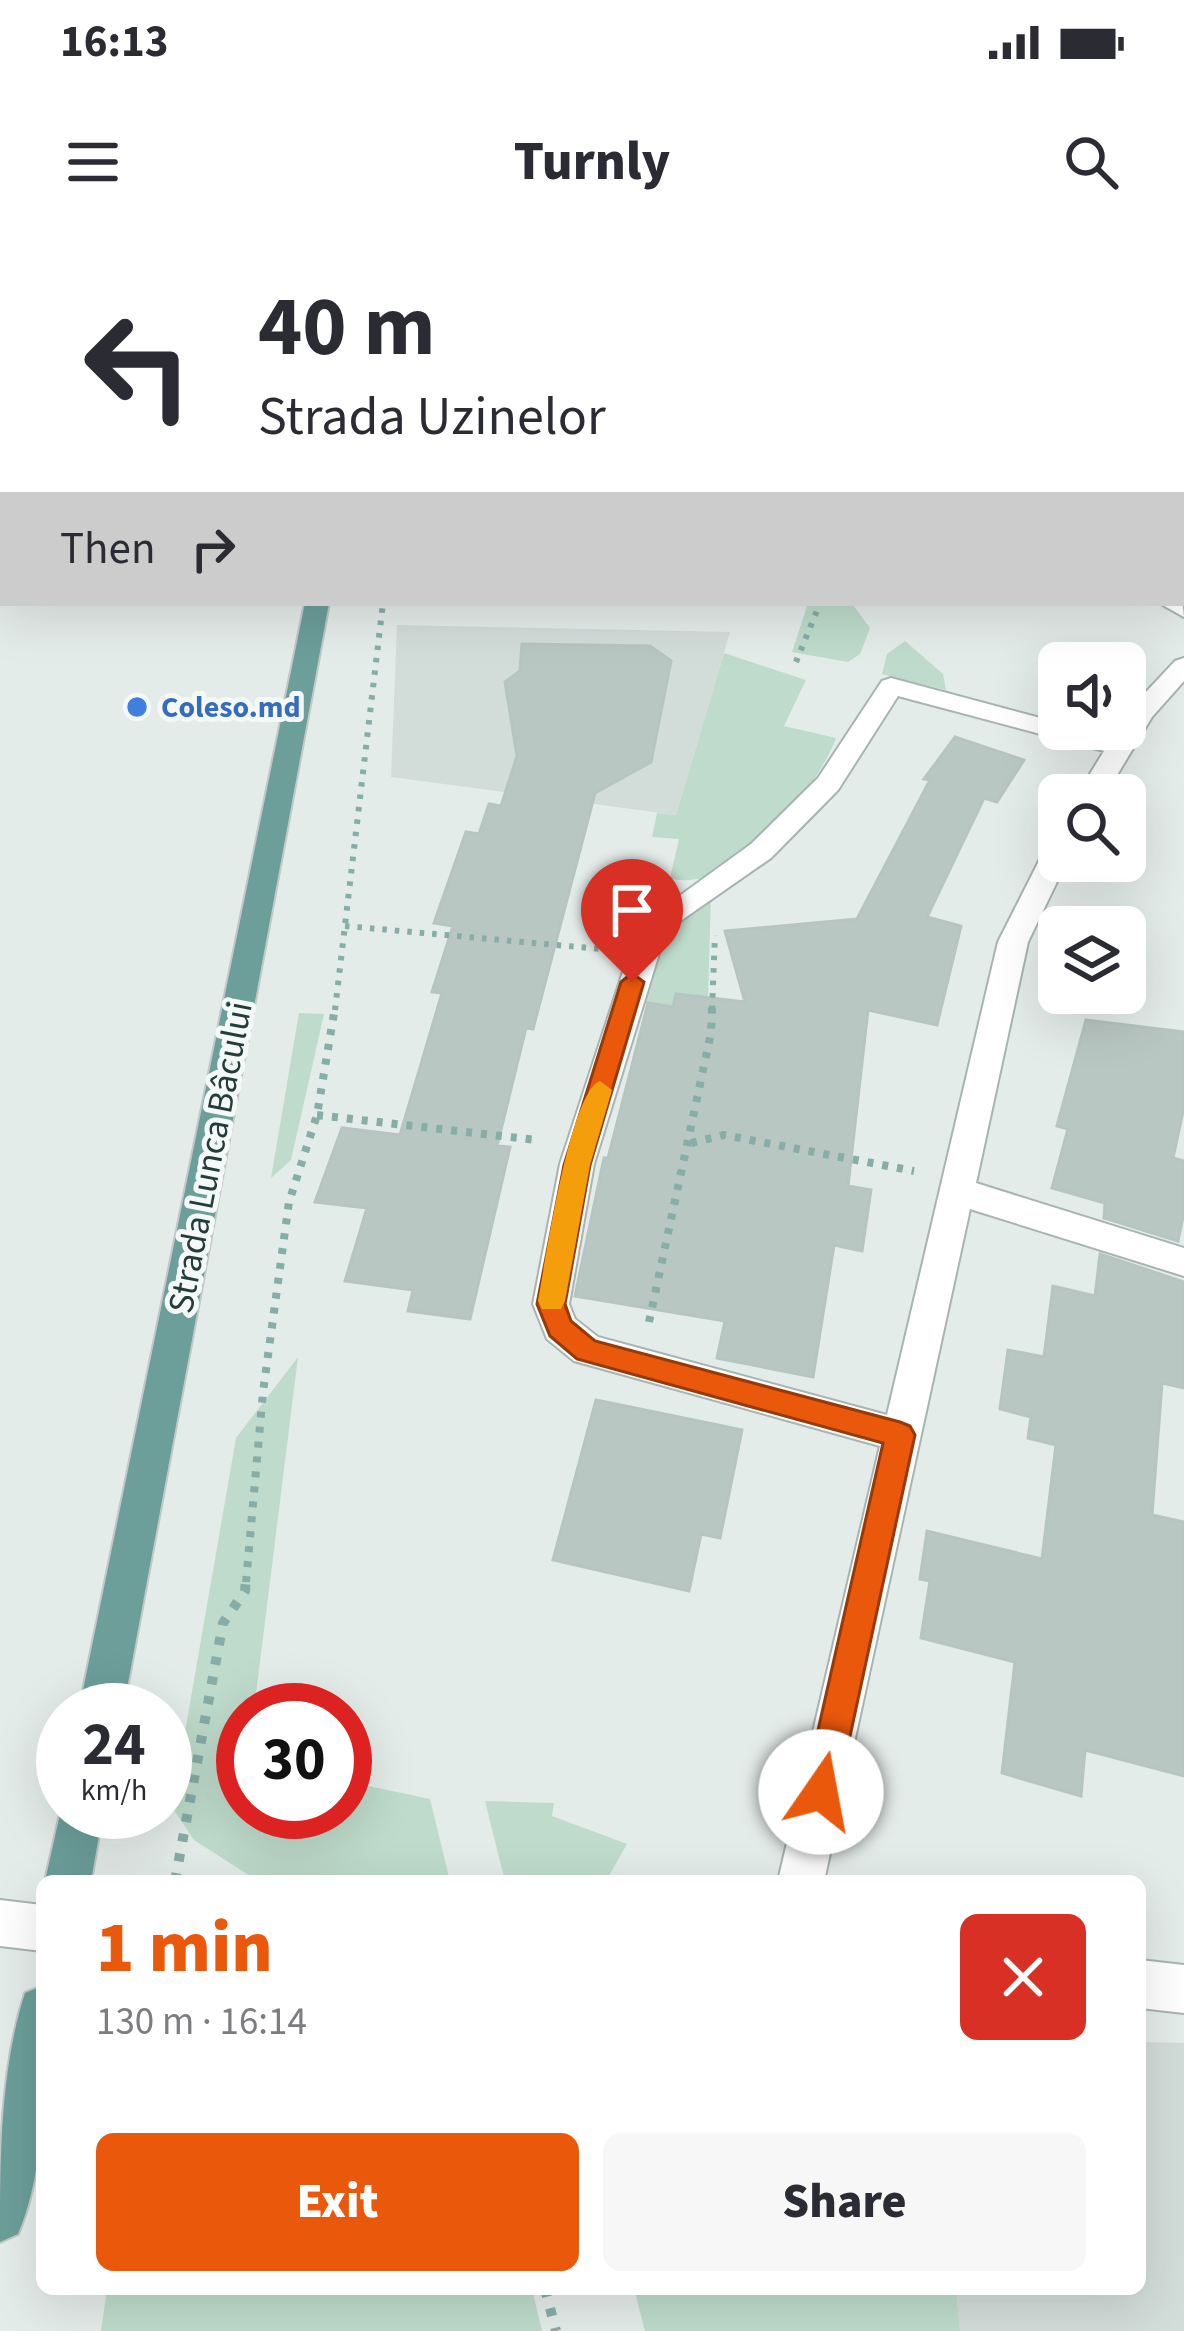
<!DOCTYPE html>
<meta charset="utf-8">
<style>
body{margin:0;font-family:"Source Sans 3",sans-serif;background:#f7f7f7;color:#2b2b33;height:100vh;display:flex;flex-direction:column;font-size:45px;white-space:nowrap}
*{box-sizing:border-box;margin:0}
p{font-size:39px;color:#7c7c81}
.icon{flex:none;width:66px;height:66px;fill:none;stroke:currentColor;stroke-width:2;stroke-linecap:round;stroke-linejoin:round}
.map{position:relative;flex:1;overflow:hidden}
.sheet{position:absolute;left:36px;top:1635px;width:1110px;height:420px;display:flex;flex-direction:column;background:#fff;border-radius:18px;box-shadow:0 12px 48px #0002}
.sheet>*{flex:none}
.hud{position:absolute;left:0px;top:0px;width:1185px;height:366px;box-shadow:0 12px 48px #0002;background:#fff;color:#2b2b33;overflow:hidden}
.controls{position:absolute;left:1038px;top:402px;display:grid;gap:24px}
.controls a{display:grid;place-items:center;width:108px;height:108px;border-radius:18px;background:#fff;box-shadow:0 12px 48px #0002;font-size:60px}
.speed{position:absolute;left:36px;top:1443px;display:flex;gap:24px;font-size:60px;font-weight:700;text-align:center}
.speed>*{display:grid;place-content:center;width:156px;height:156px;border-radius:50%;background:#fff;box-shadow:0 12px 48px #0002;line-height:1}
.speed small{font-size:30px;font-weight:400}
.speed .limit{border:18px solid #d22;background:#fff;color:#111}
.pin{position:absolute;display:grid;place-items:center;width:102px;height:102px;color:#fff;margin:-123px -51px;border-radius:50% 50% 50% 0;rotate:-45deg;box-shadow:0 0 12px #0007}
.pin .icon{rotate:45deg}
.me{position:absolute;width:132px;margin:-66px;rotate:12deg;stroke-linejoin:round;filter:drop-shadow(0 0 9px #0008)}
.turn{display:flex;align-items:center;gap:42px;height:252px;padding:0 60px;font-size:54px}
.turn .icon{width:156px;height:156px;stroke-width:2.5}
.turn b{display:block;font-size:84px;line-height:102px}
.then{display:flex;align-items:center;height:114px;padding:0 60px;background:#0003;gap:24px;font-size:45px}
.round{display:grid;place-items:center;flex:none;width:126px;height:126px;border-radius:18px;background:#f7f7f7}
.overview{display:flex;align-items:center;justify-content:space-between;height:204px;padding:0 60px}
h1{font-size:72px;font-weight:800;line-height:90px;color:#ea580c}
.cta{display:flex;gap:24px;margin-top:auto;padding:24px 60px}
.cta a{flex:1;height:138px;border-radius:18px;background:#ea580c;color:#fff;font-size:48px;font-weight:800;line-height:138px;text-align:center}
.cta a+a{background:#f7f7f7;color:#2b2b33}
.status{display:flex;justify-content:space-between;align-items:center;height:84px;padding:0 60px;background:#fff;direction:ltr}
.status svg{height:33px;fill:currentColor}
header{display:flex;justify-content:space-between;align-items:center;height:156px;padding:0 60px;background:#fff;font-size:54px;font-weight:800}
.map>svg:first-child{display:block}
.built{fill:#d2dcd9}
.green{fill:#bedbcb}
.building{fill:#b9c7c3;stroke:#b6c5c2;stroke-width:3}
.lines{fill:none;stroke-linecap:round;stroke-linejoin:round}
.minor-casing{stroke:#a7b4b2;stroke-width:4}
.major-casing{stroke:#c2c8c8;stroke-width:4}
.path-far2{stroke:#87ada7;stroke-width:6;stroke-dasharray:4.5 8;stroke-linecap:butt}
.path-far1{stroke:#87ada7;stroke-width:8;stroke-dasharray:6 9;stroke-linecap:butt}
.path{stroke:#87ada7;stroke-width:10;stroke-dasharray:8 12;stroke-linecap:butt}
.minor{fill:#fff;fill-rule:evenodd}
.major{fill:#6c9e9a;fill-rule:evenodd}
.route{fill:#ea580c;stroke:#983908;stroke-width:3}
.slow{fill:#f59e0b}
.shop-dot{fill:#3f7fe0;stroke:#f4f9f7;stroke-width:4.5}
.labels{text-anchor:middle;stroke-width:10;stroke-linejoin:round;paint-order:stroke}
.far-shop-label{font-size:30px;font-weight:bold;fill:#366cbe;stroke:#f4f9f7;text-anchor:start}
.street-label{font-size:36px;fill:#243c3a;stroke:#f4f9f7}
</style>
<div class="status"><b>16:13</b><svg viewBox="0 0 49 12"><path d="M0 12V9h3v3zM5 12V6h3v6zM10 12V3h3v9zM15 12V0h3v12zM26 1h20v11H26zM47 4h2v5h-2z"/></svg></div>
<header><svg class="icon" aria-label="menu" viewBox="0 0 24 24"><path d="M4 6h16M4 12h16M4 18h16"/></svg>Turnly<svg class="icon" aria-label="search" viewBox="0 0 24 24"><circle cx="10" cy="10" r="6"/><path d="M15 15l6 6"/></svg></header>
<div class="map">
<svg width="1184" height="2091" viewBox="0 0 1184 2091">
<rect width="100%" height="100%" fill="#e4ecea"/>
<!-- built -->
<g class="built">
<polygon points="713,0 1184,0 1184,306 1182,3"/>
<polygon points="397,385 730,392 676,575 391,537"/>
<polygon points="1140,1802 1184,1803 1184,2091 960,2091 956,2049 1140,2049"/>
</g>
<!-- green -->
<g class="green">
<polygon points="808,363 853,365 870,388 860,414 848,422 792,412"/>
<polygon points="905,401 943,434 946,450 882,434 887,414"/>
<path d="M724 413 806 440 784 486 836 498C817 550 730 657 670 638L679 599 652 597 657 573 676 575Z"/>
<path d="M711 655 708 758 676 754 673 767 644 763C659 706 662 689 711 655Z"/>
<polygon points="299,773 324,774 291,920 271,938"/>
<polygon points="298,1117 254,1470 243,1470 243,1572 345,1572 345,1541 430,1559 450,1641 258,1641 194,1600 172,1567 236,1198"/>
<polygon points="485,1561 554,1563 552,1576 627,1604 606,1641 505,1641"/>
<polygon points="107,2049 532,2049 542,2091 101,2091"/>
<polygon points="634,2049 956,2049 960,2091 645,2091"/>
</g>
<!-- building -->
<g class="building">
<polygon points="522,404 650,406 671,421 651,522 595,553 533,789 526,788 497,906 510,907 470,1079 408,1071 413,1050 345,1041 367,968 315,962 342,888 400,895 442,753 432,752 453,686 434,683 466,592 479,594 489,564 501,566 517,516 505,442 520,431"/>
<polygon points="955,497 1024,520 997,562 984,558 927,677 961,686 937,785 868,770 848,946 871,950 862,1011 834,1005 813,1137 717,1118 725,1081 575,1056 604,918 608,918 648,763 673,767 676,754 745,762 725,691 857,679 930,540 924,539"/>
<polygon points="1047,690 1059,692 1059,753 1125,753 1128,702 1126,770 1042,757"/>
<polygon points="1086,780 1184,792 1184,867 1173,918 1184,921 1184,972 1178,1001 1104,978 1105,963 1052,948 1068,889 1057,886"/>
<polygon points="1100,1014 1184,1042 1184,1148 1162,1143 1152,1275 1184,1282 1184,1536 1085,1510 1081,1556 1002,1533 1015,1422 921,1398 930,1341 920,1339 927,1291 1042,1319 1056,1205 1028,1198 1031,1177 1000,1169 1008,1110 1044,1117 1053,1046 1095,1056"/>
<polygon points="596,1160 742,1190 720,1298 701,1294 689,1351 553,1320"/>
</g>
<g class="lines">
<!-- minor casing -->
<g class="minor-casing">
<g id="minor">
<polygon points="450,0 473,0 475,3 452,3"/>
<polygon points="1182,359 1184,377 1159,363 1182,363"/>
<polygon points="1184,418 1184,441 1152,477 1105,555 1077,555 1104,511 898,456 838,550 771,618 666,691 594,924 569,1064 575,1079 598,1097 887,1175 998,702 1045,609 1059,600 1059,621 1067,621 1028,702 976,943 1184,1008 1184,1036 970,969 824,1641 778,1641 880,1206 574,1121 547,1099 533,1064 560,924 638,686 751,604 818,538 882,441 891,438 1059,483 1059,489 1113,497 1118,489 1125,489 1132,467 1175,421"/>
<polygon points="0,1660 42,1665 42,1711 0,1706"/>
<polygon points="1140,1720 1184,1725 1184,1773 1140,1768"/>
</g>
</g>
<!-- major casing -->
<g class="major-casing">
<g id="major">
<polygon points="242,0 261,0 263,3 244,3"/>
<polygon points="289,0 310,0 312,3 291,3"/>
<polygon points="493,0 514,0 516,3 495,3"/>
<polygon points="305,363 329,363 123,1470 79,1470"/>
<polygon points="63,1561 63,1572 103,1572 91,1641 45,1641"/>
<path d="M42 1746C42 1828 50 1917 18 1994L0 2002C0 1919 0 1831 25 1753Z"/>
</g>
</g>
<!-- path-far2 -->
<g class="path-far2">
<polyline points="796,422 820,363"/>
<polyline points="345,686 601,709"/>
<polyline points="335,770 383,363"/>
<polyline points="712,770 715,695"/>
</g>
<!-- path-far1 -->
<g class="path-far1">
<polyline points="317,875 536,900"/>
<polyline points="691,903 724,895 914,931"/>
<polyline points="649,1082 711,793 712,767"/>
<polyline points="246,1342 263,1152 289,962 317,875 335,767"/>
</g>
<!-- path -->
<g class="path">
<polyline points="175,1641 223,1383 245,1351 246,1339"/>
<polyline points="545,2049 556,2091"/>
</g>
<!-- minor -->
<use href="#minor" class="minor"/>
<!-- major -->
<use href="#major" class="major"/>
</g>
<!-- route -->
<polygon class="route" points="632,733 644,742 590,925 565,1064 571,1081 595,1101 900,1182 910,1186 915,1195 838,1552 833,1564 821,1569 809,1564 804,1552 883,1203 577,1119 550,1096 537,1064 564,925 621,742"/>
<!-- slow -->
<path class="slow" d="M600 841 612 850 590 925 565 1061 561 1069H542L538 1061C545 1024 570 851 600 841Z"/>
<!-- markers -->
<circle class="shop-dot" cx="137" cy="467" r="12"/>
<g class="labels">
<!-- far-shop labels -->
<g class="far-shop-label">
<text x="161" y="477">Coleso.md</text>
</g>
<!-- street labels -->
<g class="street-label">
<text transform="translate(209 917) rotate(-79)" y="13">Strada Lunca Bâcului</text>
</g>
</g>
</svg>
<div class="controls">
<a><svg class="icon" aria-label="sound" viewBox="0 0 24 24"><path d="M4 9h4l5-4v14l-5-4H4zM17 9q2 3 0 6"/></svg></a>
<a><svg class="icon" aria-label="search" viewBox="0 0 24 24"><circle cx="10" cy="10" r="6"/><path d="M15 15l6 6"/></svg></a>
<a><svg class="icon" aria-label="layers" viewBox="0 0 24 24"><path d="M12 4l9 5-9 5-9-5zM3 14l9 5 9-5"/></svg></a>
</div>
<div class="speed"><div>24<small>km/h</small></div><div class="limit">30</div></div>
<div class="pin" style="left:632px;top:742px;background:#d93025"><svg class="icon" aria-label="arrive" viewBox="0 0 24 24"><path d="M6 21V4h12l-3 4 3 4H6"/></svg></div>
<svg class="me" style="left:821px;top:1552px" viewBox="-20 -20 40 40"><circle r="19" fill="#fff"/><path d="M0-13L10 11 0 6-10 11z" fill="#ea580c"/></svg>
<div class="hud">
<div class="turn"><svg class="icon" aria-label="left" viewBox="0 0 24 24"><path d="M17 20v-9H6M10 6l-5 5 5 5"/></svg><div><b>40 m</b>Strada Uzinelor</div></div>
<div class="then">Then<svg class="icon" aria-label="right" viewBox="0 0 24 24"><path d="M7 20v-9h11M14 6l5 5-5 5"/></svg></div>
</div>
<section class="sheet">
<div class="overview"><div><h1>1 min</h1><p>130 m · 16:14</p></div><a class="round" style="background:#d93025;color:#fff"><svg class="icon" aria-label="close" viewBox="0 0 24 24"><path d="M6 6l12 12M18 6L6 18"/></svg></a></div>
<div class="cta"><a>Exit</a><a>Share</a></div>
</section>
</div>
